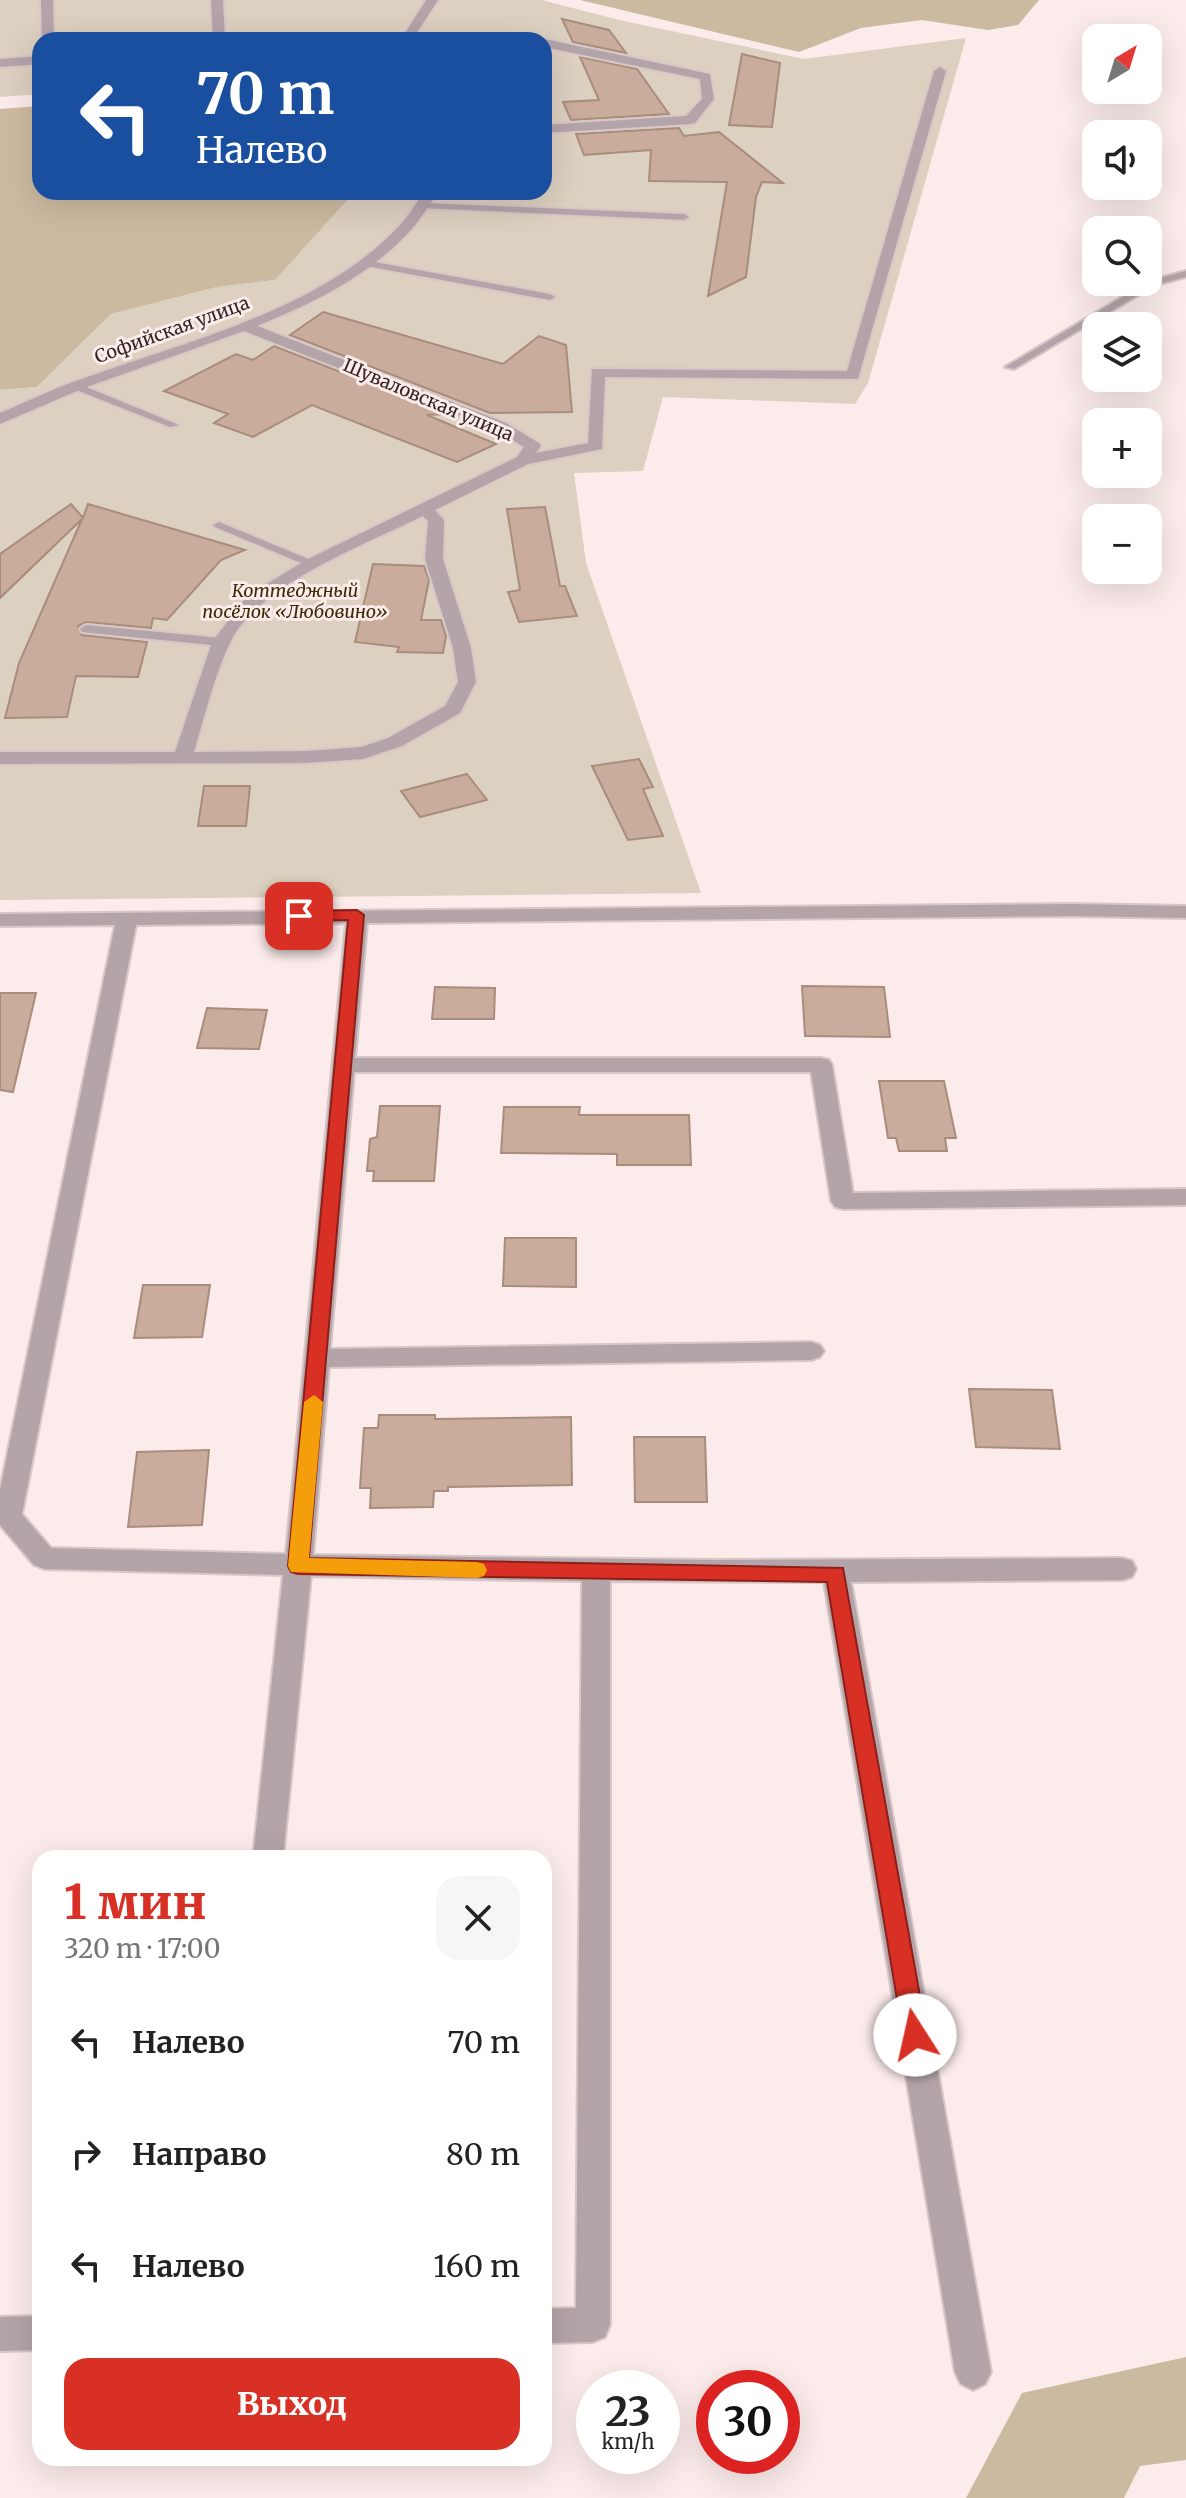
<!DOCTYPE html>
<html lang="ru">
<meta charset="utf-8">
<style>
body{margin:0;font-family:Merriweather,serif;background:#f6f6f6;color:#222;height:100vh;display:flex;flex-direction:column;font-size:30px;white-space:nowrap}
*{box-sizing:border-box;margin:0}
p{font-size:26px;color:#767676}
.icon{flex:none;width:44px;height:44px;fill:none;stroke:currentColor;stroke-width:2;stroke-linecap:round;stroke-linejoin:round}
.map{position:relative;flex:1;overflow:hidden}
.sheet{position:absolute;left:32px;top:1850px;width:520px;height:616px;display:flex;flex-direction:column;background:#fff;border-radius:24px;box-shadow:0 8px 32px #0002}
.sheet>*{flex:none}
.guide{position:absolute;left:32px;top:32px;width:520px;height:168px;border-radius:24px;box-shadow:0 8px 32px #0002;background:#1a4fa0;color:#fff;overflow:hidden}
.needle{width:52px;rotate:38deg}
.tools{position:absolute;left:1082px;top:24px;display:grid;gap:16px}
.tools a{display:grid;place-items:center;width:80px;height:80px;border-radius:16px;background:#fff;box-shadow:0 8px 32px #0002;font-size:40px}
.speed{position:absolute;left:576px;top:2370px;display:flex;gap:16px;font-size:40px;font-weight:700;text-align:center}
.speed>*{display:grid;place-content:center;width:104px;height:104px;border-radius:50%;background:#fff;box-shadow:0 8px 32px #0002;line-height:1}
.speed small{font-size:20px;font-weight:400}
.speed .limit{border:12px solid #d22;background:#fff;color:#111}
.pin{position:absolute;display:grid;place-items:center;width:68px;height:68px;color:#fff;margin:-34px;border-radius:16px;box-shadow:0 4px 12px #0006}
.me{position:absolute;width:88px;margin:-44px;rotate:350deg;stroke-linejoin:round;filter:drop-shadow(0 0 6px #0008)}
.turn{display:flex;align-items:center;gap:28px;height:168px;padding:0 32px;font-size:36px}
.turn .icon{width:104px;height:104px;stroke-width:2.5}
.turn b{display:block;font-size:56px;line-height:68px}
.round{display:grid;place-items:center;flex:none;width:84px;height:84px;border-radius:24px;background:#f6f6f6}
.headline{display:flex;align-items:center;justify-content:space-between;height:136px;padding:0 32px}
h1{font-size:48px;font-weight:800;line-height:60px;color:#d93025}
.primary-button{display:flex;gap:16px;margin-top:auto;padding:16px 32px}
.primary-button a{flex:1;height:92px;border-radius:24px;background:#d93025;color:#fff;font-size:32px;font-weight:800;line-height:92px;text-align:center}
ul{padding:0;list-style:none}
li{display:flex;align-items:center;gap:24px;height:112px;padding:0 32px}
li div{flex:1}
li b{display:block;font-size:30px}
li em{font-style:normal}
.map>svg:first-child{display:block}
.green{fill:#dcd0c0}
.forest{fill:#ccbaa0}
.building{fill:#c9ac9c;stroke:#a98c7c;stroke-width:2}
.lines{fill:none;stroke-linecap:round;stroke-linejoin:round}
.lane-casing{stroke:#d7c7c6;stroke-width:4}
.street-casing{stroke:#d7c7c6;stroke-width:4}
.lane{fill:#b3a4a9;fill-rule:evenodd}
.street{fill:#b3a4a9;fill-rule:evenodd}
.route{fill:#d93025;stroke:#8d1f18;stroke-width:2}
.slow{fill:#f59e0b}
.labels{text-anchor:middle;stroke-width:6;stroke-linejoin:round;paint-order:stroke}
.far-street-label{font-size:18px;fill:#332524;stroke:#fbebea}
.far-park-label{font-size:18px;font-style:italic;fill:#3d2906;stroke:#fbebea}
</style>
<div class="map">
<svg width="1186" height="2498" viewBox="0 0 1186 2498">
<rect width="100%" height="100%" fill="#fbebea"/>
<!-- green -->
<polygon class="green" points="0,0 542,0 619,20 804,59 966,38 868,383 855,404 663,397 643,471 574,473 586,563 701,893 0,900 0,390 37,387 111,314 217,287 275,280 355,192 544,192 544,40 40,40 40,94 0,97"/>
<!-- forest -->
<g class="forest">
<polygon points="580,0 1039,0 1018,25 988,30 922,20 861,28 799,52"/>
<polygon points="40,106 40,192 355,192 275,280 217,287 111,314 37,387 0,390 0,109"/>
<polygon points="1186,2357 1186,2460 1140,2466 1124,2498 966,2498 1022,2393"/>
</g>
<!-- building -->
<g class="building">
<polygon points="562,19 609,30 626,53 573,42"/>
<polygon points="742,54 780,63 772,127 729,125"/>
<polygon points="580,57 637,69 669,114 571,120 563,102 599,100"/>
<polygon points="679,128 684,136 719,132 783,183 762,182 756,197 746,277 708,296 727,182 649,181 651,150 584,155 576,134"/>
<polygon points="323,312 503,364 539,336 566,345 572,412 490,413 290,335"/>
<polygon points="274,346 448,414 427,415 496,444 457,462 312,405 253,437 214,423 228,414 164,391 236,354 253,360"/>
<polygon points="71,504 83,518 88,504 245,550 221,560 167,620 153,618 151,628 86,622 78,626 82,635 147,642 138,677 76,676 67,717 5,718 19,663 82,519 0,598 0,554"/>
<polygon points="545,507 560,586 565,586 577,616 519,622 508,592 520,590 507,509"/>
<polygon points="373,564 424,566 429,580 421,620 441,620 446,636 443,653 397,652 399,647 355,642"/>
<polygon points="639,759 653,787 643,789 663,836 628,840 592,766"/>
<polygon points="467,774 487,800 420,817 401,791"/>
<polygon points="204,786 250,786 246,826 198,826"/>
<polygon points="802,986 884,987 890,1037 805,1036"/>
<polygon points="435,987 495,988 494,1019 432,1019"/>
<polygon points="0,993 36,993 13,1092 0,1090"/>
<polygon points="207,1008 267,1010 259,1049 197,1048"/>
<polygon points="879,1081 944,1081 956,1138 945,1138 947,1151 899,1151 896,1138 888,1138"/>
<polygon points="380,1106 440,1106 434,1181 373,1181 374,1171 367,1171 370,1139 377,1137"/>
<polygon points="504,1107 580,1107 579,1115 689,1115 691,1165 617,1165 617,1154 501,1153"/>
<polygon points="505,1238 576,1238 576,1287 503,1286"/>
<polygon points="143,1285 210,1285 202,1337 134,1338"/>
<polygon points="969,1389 1052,1390 1060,1449 976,1447"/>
<polygon points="379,1415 435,1415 435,1419 571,1417 572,1485 448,1487 448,1491 434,1491 433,1507 370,1508 371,1488 360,1488 364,1428 378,1428"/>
<polygon points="634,1437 705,1437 707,1502 635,1502"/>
<polygon points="209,1450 202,1525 128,1527 137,1452"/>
</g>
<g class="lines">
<!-- lane casing -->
<g class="lane-casing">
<g id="lane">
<polygon points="424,203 684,214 689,217 684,220 421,208 419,206"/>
<polygon points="369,261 550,294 555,297 550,300 366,266 364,264"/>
<polygon points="1186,271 1186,277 1155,285 1014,369 1005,367 1149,281"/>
<polygon points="71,384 79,384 179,425 170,427 71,388"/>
<polygon points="219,522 316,562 318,564 308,566 215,527 213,525"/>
<polygon points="86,625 221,638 227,642 221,646 82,632 80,629"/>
</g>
</g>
<!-- street casing -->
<g class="street-casing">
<g id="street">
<polygon points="41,0 53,0 54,40 42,40"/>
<polygon points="211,0 223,0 225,40 213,40"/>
<polygon points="426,0 438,0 416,34 426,40 341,40 347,36 405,33"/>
<polygon points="544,39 710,74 714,99 695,123 690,124 544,133 544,125 686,116 702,99 700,79 544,47 541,40"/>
<polygon points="40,56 40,64 0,67 0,59"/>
<path d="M940 67 946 71 858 379 605 377 602 449 528 464 435 510 444 520 443 559 471 648 476 682 460 713 402 746 363 759 305 763 0 764V752H175L212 642 247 596 306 560 517 457 524 447 494 429 244 331 84 388 0 424V413C24 403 48 391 73 382 179 343 319 312 399 226 409 216 416 203 424 192H438C429 205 420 221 409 232 369 276 311 304 257 326L506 423 539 443 541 446 536 453 588 443 592 369 847 371 934 71ZM423 516 428 521 425 559 453 648 458 682 445 706 388 738 361 747 305 751 194 752C205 716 214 675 231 641 259 584 366 544 423 516Z"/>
<path d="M1072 904 1186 906V918L1072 916 367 923 355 1058H821L829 1060 832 1065 853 1193 1186 1189V1205L843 1209 835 1207 831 1201 811 1072H354L330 1349 811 1342 820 1345 824 1351 820 1357 811 1360 329 1367 313 1555 717 1560 1122 1558 1132 1561 1136 1569 1132 1577 1122 1580 851 1582 991 2372 985 2384 973 2390 961 2384 955 2372 824 1582 610 1581V2325L605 2337 593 2342 544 2343V2309L576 2308 582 1581 311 1576 283 1858H253L283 1575 44 1569 34 1565 0 1525V1490L115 925 0 926V914ZM346 923 286 1554 51 1548 22 1514 136 925Z"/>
<polygon points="40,2316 40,2350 0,2351 0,2317"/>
</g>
</g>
<!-- lane -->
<use href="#lane" class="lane"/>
<!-- street -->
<use href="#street" class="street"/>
</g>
<!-- route -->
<polygon class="route" points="357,910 364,915 309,1558 843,1568 927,2035 923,2042 915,2046 906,2042 903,2035 827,1582 298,1574 291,1572 288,1566 348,920 299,921 291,916 299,911"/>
<!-- slow -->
<polygon class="slow" points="314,1395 323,1402 309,1558 477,1562 484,1564 487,1570 484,1576 477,1578 291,1572 288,1566 304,1402"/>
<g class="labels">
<!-- far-street labels -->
<g class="far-street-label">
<text transform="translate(172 330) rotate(-20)" y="6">Софийская улица</text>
<text transform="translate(428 400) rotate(23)" y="6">Шуваловская улица</text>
</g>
<!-- far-park labels -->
<g class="far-park-label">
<text x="295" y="597">Коттеджный<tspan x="295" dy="21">посёлок «Любовино»</tspan></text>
</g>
</g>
</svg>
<div class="tools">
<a><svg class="needle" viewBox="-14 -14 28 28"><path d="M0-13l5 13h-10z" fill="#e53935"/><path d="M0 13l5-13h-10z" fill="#767676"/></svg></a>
<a><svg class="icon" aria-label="sound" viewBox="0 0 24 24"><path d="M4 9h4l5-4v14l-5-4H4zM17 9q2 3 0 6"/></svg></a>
<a><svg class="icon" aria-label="search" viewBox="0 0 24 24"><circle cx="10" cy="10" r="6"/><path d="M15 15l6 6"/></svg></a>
<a><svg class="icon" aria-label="layers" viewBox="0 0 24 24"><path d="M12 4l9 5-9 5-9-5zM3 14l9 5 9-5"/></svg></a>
<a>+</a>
<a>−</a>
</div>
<div class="speed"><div>23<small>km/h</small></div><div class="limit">30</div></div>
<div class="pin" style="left:299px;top:916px;background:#d93025"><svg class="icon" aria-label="arrive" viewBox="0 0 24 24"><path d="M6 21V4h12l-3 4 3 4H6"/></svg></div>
<svg class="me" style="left:915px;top:2035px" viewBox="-20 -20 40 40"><circle r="19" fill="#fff"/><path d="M0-13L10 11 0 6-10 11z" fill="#d93025"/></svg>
<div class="guide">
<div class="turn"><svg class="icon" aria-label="left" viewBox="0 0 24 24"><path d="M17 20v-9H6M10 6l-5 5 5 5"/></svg><div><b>70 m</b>Налево</div></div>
</div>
<section class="sheet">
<div class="headline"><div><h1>1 мин</h1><p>320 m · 17:00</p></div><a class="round"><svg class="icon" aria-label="close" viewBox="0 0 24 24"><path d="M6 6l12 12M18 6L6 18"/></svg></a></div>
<ul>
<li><svg class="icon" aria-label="left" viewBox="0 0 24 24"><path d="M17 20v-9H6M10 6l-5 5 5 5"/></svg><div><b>Налево</b></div><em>70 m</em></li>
<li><svg class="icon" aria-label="right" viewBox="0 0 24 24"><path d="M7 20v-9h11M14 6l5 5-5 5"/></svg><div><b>Направо</b></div><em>80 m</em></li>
<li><svg class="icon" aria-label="left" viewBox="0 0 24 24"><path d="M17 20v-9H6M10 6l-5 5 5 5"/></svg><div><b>Налево</b></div><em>160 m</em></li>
</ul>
<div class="primary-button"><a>Выход</a></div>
</section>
</div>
